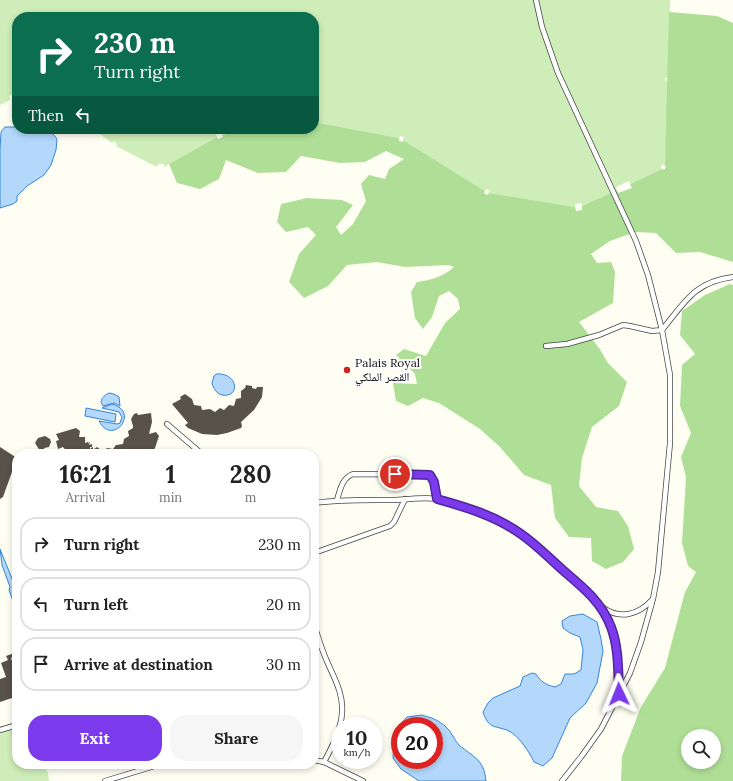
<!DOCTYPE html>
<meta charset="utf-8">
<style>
body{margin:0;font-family:Lora,"Noto Naskh Arabic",serif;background:#f6f6f6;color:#222;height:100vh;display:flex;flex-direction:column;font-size:15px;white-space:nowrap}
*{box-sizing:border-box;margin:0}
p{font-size:13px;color:#767676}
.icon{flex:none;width:22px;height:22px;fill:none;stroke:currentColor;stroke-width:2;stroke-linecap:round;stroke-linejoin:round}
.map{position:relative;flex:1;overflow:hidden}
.details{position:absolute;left:12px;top:449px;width:307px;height:320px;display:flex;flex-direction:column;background:#fff;border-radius:16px;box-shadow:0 2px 6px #0003}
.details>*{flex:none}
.hud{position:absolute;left:12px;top:12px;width:307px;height:122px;border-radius:16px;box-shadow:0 2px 6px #0003;background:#0b6e4f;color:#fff;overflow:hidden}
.tools{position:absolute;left:681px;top:729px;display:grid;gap:8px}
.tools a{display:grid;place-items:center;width:40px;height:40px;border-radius:50%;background:#fff;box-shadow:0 2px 6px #0003;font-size:20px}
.speed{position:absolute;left:331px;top:717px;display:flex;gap:8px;font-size:20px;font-weight:700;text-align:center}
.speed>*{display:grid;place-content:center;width:52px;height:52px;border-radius:50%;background:#fff;box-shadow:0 2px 6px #0003;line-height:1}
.speed small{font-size:10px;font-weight:400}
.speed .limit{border:6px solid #d22;background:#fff;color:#111}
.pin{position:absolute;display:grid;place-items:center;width:34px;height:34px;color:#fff;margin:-17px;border:2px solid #fff;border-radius:50%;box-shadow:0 1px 4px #0007}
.me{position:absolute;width:44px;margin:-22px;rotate:358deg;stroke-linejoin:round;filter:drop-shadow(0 0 3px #0008)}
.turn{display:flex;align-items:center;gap:14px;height:84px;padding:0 16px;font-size:18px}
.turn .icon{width:52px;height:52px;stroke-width:2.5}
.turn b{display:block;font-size:28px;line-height:34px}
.then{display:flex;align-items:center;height:38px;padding:0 16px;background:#0003;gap:8px;font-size:15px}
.eta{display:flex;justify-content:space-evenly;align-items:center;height:68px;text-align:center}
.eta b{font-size:24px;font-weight:700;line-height:28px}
.button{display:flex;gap:8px;margin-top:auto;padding:8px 16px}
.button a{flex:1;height:46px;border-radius:16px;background:#7c3aed;color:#fff;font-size:16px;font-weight:700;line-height:46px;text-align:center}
.button a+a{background:#f6f6f6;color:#222}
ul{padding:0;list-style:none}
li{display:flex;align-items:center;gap:12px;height:54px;margin:0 8px 6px;padding:0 8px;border:2px solid #e0e0e0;border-radius:16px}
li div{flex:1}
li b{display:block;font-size:15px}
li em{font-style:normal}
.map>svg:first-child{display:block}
.green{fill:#ceedb8}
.forest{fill:#afdf96;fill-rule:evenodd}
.water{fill:#b3d8fb;stroke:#3485d7;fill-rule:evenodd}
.building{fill:#59524b}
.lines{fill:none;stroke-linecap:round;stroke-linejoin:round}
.lane-casing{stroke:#434343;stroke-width:6}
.lane{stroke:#fff;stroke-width:4.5}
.route-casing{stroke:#51269a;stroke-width:10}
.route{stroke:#7c3aed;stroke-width:7}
.poi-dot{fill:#cb261c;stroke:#fff;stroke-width:1.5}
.labels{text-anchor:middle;stroke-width:4;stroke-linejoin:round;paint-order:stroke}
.poi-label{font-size:12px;fill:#101010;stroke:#fff;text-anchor:start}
</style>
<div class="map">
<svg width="733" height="781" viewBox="0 0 733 781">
<rect width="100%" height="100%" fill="#fffef2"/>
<!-- green -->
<g class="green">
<polygon points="0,0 670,0 668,78 665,78 665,81 668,81 665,166 663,164 661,167 662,169 630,184 629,181 616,187 617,190 582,206 581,203 575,204 575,207 489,193 490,191 486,189 485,191 403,140 404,137 400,136 399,138 314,122 314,17 17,17 17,97 15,93 9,96 10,100 0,105"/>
<polygon points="93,129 248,129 222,135 221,132 216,134 217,137 164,167 164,164 158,164 157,167 116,146 117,144 114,141 112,143"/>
<polygon points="17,726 17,764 44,764 48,773 49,781 0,781 0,732"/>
<path d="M102 764H131C121 769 112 771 102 764Z"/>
</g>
<!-- forest -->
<g class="forest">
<path d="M669 12 717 16 733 23V262L700 252 676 253 656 233 635 232 610 241 591 254 597 263 611 262 615 272 613 303 579 322 599 348 608 363 627 382 619 406 592 427 582 458 579 486 596 507 618 511 628 526 634 549 623 562 606 569 592 561 591 538 569 537 555 518 551 485 524 475 500 447 480 429 439 403 423 398 408 406 396 401 393 383 417 384 415 374 396 355 404 349 426 356 445 323 460 309 458 299 449 291 439 296 432 317 423 329 415 318 411 292 417 282C431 280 443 277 454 267L449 265 405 267 377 262 347 265 328 286 304 298 289 282 299 254 316 235 308 227 286 232 277 222 281 204 307 198 342 200 353 205 336 227 341 235 353 224 366 201 361 184 369 175 385 179 389 169 404 159 386 151 365 162 340 163 301 156 286 172 258 173 226 160 219 179 200 189 177 183 169 164 217 137 218 139 223 137 222 135 248 129H314V122L399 138V141L403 142V140L485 191 484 193 487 195 489 193 575 207 576 211 582 210V206L617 190 618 193 632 188 630 184 662 169 664 170 666 167 665 166Z"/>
<path d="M730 284 733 285V781H621L622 756 641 707 665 668 685 592 696 572 688 566 682 543 686 477 681 457 691 433 680 406 682 365 695 354 680 335 682 311 705 295ZM688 736H714V762H688Z"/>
</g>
<!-- water -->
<g class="water">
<path d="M5 127C8 127 12 127 15 127 18 128 22 131 26 132 41 134 43 120 57 139L56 150 51 165 44 175 27 186 17 196V201L13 204 0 208V149L1 132Z"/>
<path d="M216 374C238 372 241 398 222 395 217 394 213 388 212 383L214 376Z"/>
<path d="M109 393 114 394 119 397 120 406 114 403 103 406 101 402C102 397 105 395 109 393Z"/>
<path d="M112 404C141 412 112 447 99 421L117 424 120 423 122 417 119 412 102 408Z"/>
<polygon points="86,408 116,414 115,422 85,416"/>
<polygon points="0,549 15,586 17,587 17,605 14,604 9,590 10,587 2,565"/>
<path d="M583 614 597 622 601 639 603 651 597 683 586 703 570 718 552 758 543 766 534 762C530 753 519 736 509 731 495 725 489 730 483 712L488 703 493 698 520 686 523 677 532 673 536 674C541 682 546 685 555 687L561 684 565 674H574L581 670 583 650 580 637 570 633 563 628 562 621 570 616Z"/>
<path d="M421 715C430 717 439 720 446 727 452 732 454 740 459 745 473 757 484 759 486 781H419L401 769 393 758 394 743 397 728 407 717ZM400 726H434V760H400Z"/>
</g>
<!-- building -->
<g class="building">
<polygon points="246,385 252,386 252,388 256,389 257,387 263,387 262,397 254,410 241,422 242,426 241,428 227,433 217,435 202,434 188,428 185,425 188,423 172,404 181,399 180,397 185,394 192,399 194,405 201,406 202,410 210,409 215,412 220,408 224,410 229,405 234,406 236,399 241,398 241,391 245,388"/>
<polygon points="137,413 138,415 151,413 152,422 149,434 156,432 159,436 155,448 151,454 69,454 63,447 58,449 56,441 59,440 56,434 76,428 80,431 79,437 85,437 85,443 88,442 88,444 89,442 90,442 89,445 92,444 92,447 90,447 90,450 91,448 93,447 93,449 94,449 97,447 101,450 104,451 107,448 113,449 116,445 123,444 124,439 129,436 128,431 133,428 133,426 131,419 134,414"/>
<polygon points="45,436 50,439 51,442 49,447 44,448 46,454 42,454 35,443 38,438"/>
<polygon points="0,447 17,458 3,497 0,499"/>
<polygon points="17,652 17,656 11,658 17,675 17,712 12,698 0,702 0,679 6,677 1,663 8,660 6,656"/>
</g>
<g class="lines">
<!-- lane casing -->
<g class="lane-casing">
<g id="lane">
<polyline points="536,0 542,27 558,73 636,241 648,275 662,330 652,331 630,326 623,325 599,335 567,344 546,346"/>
<polyline points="167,424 202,454"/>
<path d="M337 500C340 490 342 478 353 474L430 475 434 482 437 499"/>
<path d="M314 503C341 499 368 500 396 500 409 499 425 497 438 499 465 504 499 518 521 534 537 545 550 559 565 572 584 589 600 601 611 626 620 647 618 670 619 692"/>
<polyline points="314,553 390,526 394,522 405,499"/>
<path d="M602 607C620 620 638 615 652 600"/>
<path d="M314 624C317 634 320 644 324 654 331 673 344 691 342 713 341 730 332 747 324 762"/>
<polyline points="0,730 17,725"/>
<polyline points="314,760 324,762 363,781"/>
<polyline points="105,781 161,764"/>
<path d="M562 781 581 757 601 729 630 673 641 642 653 599 658 572 670 443V375L662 330C685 302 694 282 733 277"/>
</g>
</g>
<!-- lane -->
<use href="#lane" class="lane"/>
</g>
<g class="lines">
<!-- route casing -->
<g class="route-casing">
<path id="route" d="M395 474 430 475 434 482 437 499C466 507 496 516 521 534 537 545 550 559 565 572 584 588 602 603 611 627 619 648 618 671 619 694"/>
</g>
<!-- route -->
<use href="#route" class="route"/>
</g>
<!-- markers -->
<circle class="poi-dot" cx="347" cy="370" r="4"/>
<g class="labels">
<!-- poi labels -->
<g class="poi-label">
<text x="355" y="367">Palais Royal<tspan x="355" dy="14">القصر الملكي</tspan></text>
</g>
</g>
</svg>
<div class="tools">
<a><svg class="icon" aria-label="search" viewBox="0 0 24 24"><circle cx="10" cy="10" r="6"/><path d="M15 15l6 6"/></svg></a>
</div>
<div class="speed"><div>10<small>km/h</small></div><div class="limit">20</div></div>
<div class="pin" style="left:395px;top:474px;background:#d93025"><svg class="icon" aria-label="arrive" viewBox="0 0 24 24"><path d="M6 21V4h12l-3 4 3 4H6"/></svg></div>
<svg class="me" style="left:619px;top:694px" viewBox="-20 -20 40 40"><path d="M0-17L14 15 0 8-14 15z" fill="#7c3aed" stroke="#fff" stroke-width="4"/></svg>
<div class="hud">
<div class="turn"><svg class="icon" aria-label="right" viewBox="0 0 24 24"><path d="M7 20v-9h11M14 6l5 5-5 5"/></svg><div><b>230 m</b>Turn right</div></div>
<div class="then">Then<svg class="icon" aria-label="left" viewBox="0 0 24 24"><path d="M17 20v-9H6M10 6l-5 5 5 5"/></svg></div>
</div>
<section class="details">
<div class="eta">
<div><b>16:21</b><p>Arrival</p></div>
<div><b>1</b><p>min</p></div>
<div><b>280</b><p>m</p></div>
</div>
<ul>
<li><svg class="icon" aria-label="right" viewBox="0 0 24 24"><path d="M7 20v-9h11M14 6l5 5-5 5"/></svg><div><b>Turn right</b></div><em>230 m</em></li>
<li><svg class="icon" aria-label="left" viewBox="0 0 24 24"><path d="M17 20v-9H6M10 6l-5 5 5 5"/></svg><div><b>Turn left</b></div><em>20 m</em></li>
<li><svg class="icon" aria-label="arrive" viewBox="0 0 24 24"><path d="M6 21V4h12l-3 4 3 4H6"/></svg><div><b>Arrive at destination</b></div><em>30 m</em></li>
</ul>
<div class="button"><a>Exit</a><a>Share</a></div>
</section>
</div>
